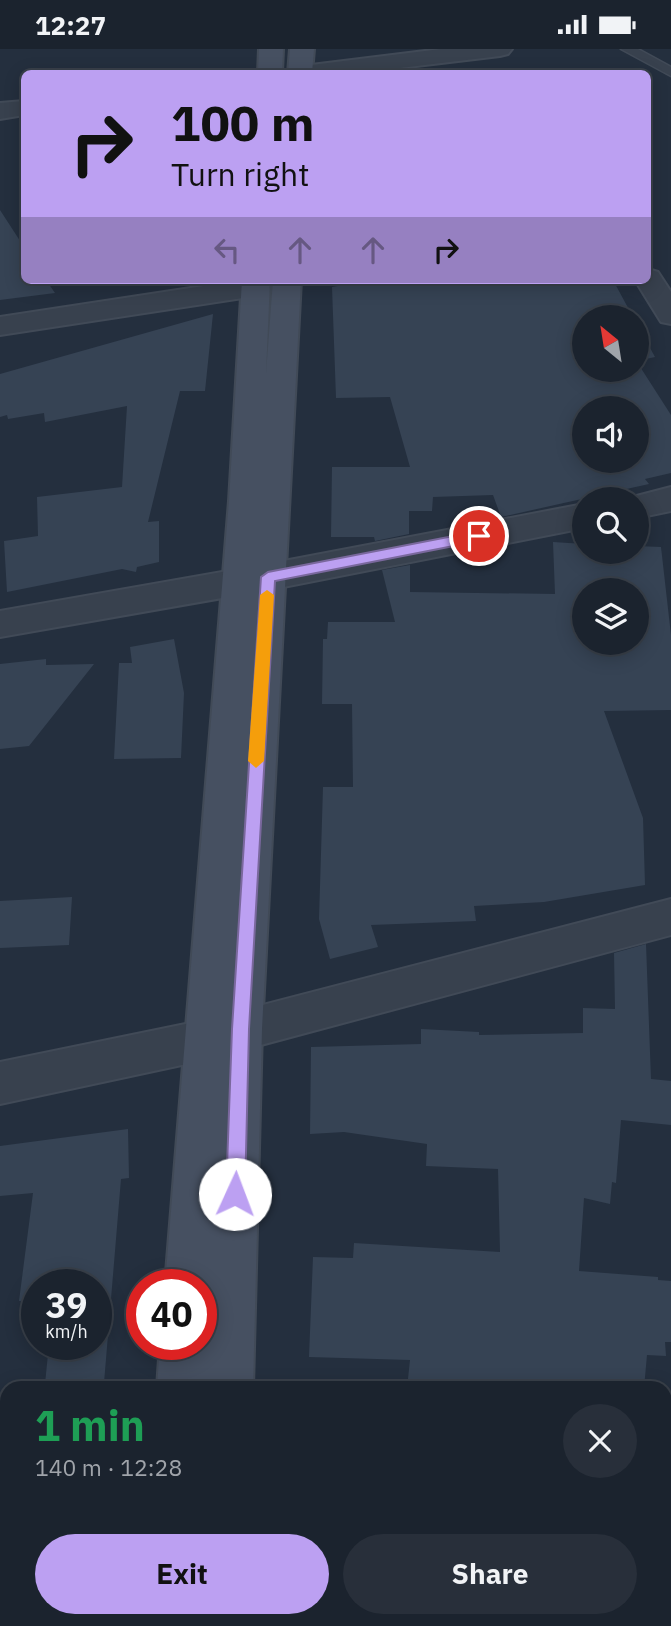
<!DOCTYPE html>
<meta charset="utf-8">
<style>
body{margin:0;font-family:"IBM Plex Sans",sans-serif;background:#282f3a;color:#f1f3f6;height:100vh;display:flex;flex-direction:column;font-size:26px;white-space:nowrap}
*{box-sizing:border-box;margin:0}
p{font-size:23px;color:#a0a4aa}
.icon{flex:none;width:38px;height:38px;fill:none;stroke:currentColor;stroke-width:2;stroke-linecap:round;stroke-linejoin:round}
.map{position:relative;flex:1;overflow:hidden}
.details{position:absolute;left:0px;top:1332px;width:672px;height:247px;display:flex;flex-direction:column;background:#1b232e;border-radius:21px 21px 0 0;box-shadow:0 4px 18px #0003,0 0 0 2px #39404a}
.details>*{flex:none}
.hud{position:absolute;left:21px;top:21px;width:630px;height:214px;border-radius:10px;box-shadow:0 4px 18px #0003,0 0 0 2px #39404a;background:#bca0f2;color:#111;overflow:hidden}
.needle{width:46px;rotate:330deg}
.fabs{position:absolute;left:572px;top:256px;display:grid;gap:14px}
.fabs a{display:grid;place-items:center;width:77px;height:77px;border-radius:50%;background:#1b232e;box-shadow:0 4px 18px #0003,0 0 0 2px #39404a;font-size:35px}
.speed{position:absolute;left:21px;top:1220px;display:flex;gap:14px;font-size:35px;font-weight:700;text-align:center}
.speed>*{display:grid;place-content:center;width:91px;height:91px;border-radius:50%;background:#1b232e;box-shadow:0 4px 18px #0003,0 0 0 2px #39404a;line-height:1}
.speed small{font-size:18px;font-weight:400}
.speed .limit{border:10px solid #d22;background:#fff;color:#111}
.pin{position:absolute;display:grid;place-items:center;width:60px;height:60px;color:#fff;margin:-30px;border:4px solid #fff;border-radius:50%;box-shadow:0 2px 7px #0007}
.me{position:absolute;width:77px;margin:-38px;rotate:2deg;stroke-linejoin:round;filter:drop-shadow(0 0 5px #0008)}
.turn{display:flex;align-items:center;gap:24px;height:147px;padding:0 35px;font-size:32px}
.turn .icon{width:91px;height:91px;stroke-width:2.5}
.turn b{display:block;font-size:49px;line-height:60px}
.lanes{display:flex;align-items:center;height:66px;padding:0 35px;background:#0003;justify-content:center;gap:35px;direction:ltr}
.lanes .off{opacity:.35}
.round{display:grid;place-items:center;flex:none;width:74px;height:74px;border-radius:37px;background:#282f3a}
.summary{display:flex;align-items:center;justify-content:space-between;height:119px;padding:0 35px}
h1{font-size:42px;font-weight:700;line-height:52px;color:#1e9e55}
.button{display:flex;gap:14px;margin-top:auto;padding:14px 35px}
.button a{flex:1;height:80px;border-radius:42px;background:#bca0f2;color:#111;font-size:28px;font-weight:700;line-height:80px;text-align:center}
.button a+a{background:#282f3a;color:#f1f3f6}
.status{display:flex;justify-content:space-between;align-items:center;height:49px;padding:0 35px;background:#1b232e;direction:ltr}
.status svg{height:19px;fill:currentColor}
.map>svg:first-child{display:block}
.building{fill:#364354;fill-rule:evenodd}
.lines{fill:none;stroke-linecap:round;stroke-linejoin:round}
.lane-casing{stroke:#414a57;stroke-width:3}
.street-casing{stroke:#414a57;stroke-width:4}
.secondary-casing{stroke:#414a57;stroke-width:4}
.lane{fill:#38414e;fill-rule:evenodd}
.street{fill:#38414e;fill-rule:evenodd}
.secondary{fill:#465061;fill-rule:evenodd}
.route{fill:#bca0f2;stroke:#7a689d;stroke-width:2}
.slow{fill:#f59e0b}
</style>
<div class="status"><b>12:27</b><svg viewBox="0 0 49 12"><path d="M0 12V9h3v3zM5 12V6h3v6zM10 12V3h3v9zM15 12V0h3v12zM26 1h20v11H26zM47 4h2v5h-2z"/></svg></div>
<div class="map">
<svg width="671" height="1577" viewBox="0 0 671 1577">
<rect width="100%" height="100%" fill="#242f3e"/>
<!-- building -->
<g class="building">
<polygon points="0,161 24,198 24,231 46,231 55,244 0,251"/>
<path d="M372 231H613L633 268H584V320H637V313L671 366V424L645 430 649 435 501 468 493 446 433 448 432 462H409V485L375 492 374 488H331L332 418H410L390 348 336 349 332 238ZM584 359H637V411H584Z"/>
<polygon points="213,265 205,342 180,342 148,473 159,472 159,513 137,518 136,523 122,520 7,543 4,492 38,487 37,448 122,438 127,357 45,373 44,364 8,370 7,366 0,368 0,325"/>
<polygon points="637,275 655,308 637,312"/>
<path d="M553 493 584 495V502H637V497L661 498 671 586V661L604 662 643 769 645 836 544 853 474 857 476 872 371 876 378 898 330 910 319 870 323 738H353L352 655H322L323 590H327L328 573H395L382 521 410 516V543L555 545ZM584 541H637V593H584Z"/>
<polygon points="174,590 184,644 181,709 114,710 119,614 132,614 130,598"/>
<polygon points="46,610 46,616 94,615 29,697 0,700 0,615"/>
<polygon points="72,848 69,896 0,899 0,852"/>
<polygon points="646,895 651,1030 671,1032 671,1076 621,1071 616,1134 612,1133 610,1155 584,1149 579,1222 658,1228 658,1231 671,1232 671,1293 665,1293 666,1307 647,1306 644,1339 407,1339 410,1311 309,1308 313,1208 353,1209 354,1194 500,1203 498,1120 426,1117 427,1095 344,1083 310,1085 311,998 421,995 421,980 479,983 479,986 583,984 583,959 615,960 614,904"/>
<polygon points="128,1080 129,1129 121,1130 104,1334 45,1335 49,1295 96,1295 96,1236 37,1236 37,1252 19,1252 33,1144 0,1147 0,1097"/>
</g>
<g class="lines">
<!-- lane casing -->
<g class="lane-casing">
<polygon id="lane" points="621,0 638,0 671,18 671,27"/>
</g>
<!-- street casing -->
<g class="street-casing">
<g id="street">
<polygon points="441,0 512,0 508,5 500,7 358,24 291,24 294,19 303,17"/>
<polygon points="24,52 24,66 0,70 0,54"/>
<polygon points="648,220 658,223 671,243 671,275 661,273 635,231 648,231"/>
<polygon points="243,231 263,231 270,238 266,244 256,247 0,286 0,268"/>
<polygon points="671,438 671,462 637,469 637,450 625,450"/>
<polygon points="584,455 584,479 268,541 0,588 0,562 268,515"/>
<polygon points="671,850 671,886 205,1011 0,1055 0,1013 205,971"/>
<polygon points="671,1493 671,1545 665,1547 665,1495"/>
<polygon points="465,1572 533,1572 530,1577 462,1577"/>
</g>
</g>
<!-- secondary casing -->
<g class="secondary-casing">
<g id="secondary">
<polygon points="259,0 283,0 282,24 258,24"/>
<polygon points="290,0 314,0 312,24 288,24"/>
<polygon points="242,231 270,231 266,325 273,231 301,231 262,980 253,1339 157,1339 160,1295 201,1295 201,1279 207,1292 209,1242 201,1254 201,1236 165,1236 229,452"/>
<polygon points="138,1572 192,1572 191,1577 137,1577"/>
<polygon points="194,1572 247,1572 248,1577 194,1577"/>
</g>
</g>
<!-- lane -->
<use href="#lane" class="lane"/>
<!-- street -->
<use href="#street" class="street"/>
<!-- secondary -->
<use href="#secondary" class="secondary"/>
</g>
<!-- route -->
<polygon class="route" points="479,482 486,487 484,491 275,532 249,980 245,1145 242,1152 235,1155 229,1152 226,1145 232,980 261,528 268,523"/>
<!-- slow -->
<polygon class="slow" points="267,541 274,546 264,712 256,719 248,712 260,546"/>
</svg>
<div class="fabs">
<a><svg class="needle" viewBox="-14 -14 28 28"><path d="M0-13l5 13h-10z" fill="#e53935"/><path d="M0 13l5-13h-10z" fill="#a0a4aa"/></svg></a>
<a><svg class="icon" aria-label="sound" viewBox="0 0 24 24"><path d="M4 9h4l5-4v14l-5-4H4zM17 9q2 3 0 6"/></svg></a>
<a><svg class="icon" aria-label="search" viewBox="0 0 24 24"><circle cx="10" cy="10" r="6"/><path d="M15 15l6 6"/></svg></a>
<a><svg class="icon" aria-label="layers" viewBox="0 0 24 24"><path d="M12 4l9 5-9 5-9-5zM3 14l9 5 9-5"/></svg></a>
</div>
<div class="speed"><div>39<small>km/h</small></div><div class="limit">40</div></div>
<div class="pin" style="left:479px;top:487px;background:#d93025"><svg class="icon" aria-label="arrive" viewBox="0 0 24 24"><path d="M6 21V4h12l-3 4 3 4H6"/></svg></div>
<svg class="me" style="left:235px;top:1145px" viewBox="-20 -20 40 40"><circle r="19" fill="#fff"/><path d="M0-13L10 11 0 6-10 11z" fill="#bca0f2"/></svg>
<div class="hud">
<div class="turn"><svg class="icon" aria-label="right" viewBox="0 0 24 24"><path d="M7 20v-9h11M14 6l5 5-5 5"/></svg><div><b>100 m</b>Turn right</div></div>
<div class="lanes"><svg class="icon off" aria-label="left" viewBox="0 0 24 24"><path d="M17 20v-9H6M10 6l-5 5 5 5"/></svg><svg class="icon off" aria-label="ahead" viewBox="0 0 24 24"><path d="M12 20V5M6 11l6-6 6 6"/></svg><svg class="icon off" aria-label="ahead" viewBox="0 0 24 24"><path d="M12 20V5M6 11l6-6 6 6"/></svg><svg class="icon" aria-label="right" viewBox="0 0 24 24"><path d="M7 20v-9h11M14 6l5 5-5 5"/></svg></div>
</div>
<section class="details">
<div class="summary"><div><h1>1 min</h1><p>140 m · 12:28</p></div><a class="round"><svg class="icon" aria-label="close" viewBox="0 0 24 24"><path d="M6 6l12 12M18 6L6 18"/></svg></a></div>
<div class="button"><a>Exit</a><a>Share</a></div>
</section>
</div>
